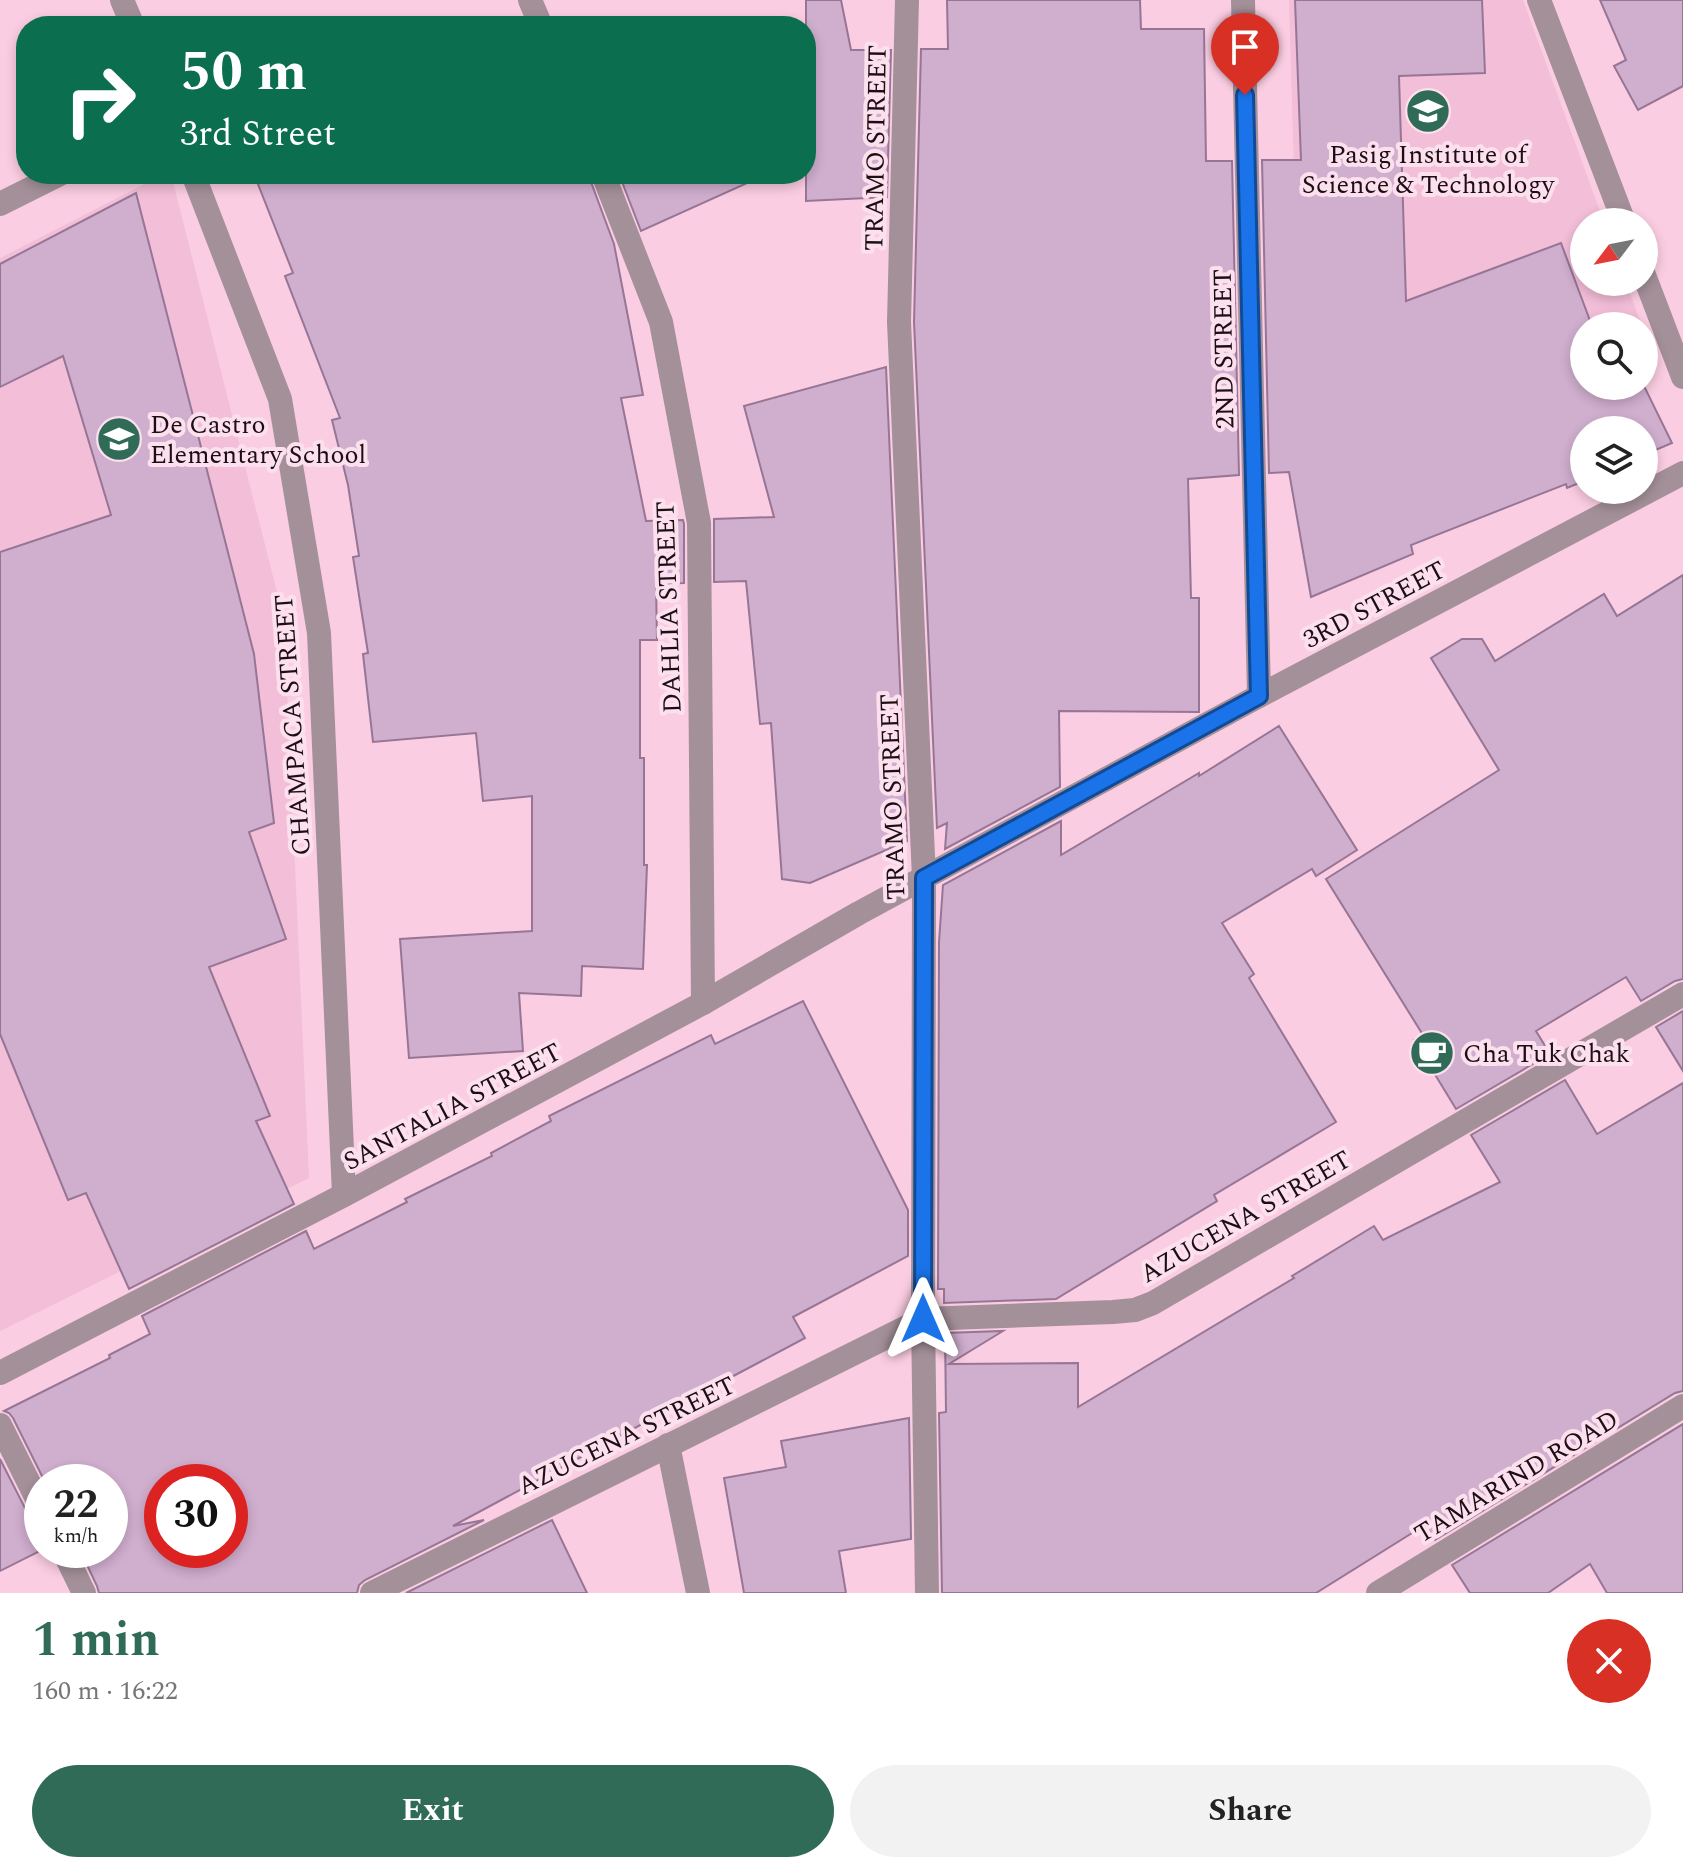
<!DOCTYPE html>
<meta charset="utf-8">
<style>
body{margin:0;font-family:Spectral,serif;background:#f2f2f2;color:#222;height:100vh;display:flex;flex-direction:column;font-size:30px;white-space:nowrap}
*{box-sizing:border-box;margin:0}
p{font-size:26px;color:#767676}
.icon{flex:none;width:44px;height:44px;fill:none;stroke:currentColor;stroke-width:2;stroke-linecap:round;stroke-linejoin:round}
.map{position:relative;height:1593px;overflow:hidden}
.panel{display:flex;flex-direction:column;background:#fff;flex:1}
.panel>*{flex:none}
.hud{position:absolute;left:16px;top:16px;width:800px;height:168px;border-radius:32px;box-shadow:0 4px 12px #0003;background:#0b6e4f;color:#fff;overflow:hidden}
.needle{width:52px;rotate:238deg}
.tools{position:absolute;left:1570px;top:208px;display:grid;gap:16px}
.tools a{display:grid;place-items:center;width:88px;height:88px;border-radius:50%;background:#fff;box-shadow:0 4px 12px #0003;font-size:40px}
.speed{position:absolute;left:24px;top:1464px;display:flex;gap:16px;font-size:40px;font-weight:700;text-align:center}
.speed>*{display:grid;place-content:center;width:104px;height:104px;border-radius:50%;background:#fff;box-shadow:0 4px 12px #0003;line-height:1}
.speed small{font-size:20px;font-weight:400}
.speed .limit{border:12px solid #d22;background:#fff;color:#111}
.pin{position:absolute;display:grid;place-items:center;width:68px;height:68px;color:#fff;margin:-82px -34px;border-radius:50% 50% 50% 0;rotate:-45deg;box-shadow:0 0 8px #0007}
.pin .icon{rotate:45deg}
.me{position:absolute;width:88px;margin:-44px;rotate:0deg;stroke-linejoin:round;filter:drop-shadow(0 0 6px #0008)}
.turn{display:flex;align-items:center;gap:28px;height:168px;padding:0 32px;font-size:36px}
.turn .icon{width:104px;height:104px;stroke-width:2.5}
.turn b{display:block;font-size:56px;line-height:68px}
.round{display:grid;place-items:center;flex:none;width:84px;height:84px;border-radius:42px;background:#f2f2f2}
.overview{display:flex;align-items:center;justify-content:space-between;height:136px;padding:0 32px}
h1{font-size:48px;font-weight:700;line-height:60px;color:#2f6b57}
.primary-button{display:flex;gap:16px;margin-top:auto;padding:16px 32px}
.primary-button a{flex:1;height:92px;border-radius:48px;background:#2f6b57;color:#fff;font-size:32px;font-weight:700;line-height:92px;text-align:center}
.primary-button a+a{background:#f2f2f2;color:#222}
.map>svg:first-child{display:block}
.built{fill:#f3bed8}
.building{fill:#d0aece;stroke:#977695;stroke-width:2;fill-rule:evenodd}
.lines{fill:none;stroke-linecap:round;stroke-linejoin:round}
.minor{stroke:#a49099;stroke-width:24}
.route-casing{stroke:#114b97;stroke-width:20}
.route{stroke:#1a73e8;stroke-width:14}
.labels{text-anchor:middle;stroke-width:8;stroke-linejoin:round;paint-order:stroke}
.street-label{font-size:26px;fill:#1d0e15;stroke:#fce0ed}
.poi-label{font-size:26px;fill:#1d0e15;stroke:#fce0ed;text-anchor:start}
</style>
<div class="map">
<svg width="1683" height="1593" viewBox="0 0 1683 1593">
<rect width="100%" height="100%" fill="#fbcde2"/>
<!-- built -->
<g class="built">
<polygon points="1289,0 1523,0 1604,222 1584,222 1584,282 1626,282 1642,326 1584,326 1299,343"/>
<polygon points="164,174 171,174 284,620 309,1178 0,1331 0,258"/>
</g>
<!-- building -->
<g class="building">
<polygon points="806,0 841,0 851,50 891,50 887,197 806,201"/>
<polygon points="947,0 1140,0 1141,29 1204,29 1206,161 1232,161 1239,475 1188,479 1191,598 1199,598 1199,712 1059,711 1060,787 945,849 947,823 937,828 914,322 921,49 948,49"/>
<polygon points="1295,0 1482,0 1485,73 1399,76 1406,301 1561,243 1592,326 1584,326 1584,386 1644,386 1672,443 1644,455 1644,430 1584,430 1584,481 1567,488 1566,484 1411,545 1413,554 1311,597 1289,472 1269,473 1262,160 1301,160"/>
<polygon points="1600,0 1683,0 1683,86 1638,110 1614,66 1626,60"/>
<polygon points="254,174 588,174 614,244 643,395 621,398 646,521 683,520 684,524 684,583 656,584 657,640 640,640 640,758 644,758 644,865 647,865 643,969 582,966 581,996 519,993 523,1051 409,1058 400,939 532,931 532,796 483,801 476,733 373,742 363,654 368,653 353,557 359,556 348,485 332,420 340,418 285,276 293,273"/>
<polygon points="619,174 767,174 641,231"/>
<polygon points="136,193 254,654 274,823 249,832 286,939 209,967 270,1116 256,1121 294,1204 129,1289 86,1193 68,1200 0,1034 0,552 111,515 63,356 0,387 0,264"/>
<polygon points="886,367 907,841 810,883 782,879 771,723 760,724 746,581 714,582 714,519 774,517 744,406"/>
<polygon points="1683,575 1683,979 1675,981 1641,1001 1626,977 1536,1031 1550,1054 1456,1109 1414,1040 1423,1035 1326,879 1499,770 1431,658 1462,639 1482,639 1495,661 1604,594 1617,616"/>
<polygon points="1279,726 1357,850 1316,876 1312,869 1222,923 1254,974 1249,978 1336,1122 1214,1195 1217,1201 1056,1299 944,1303 944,1289 938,1289 939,942 943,885 1061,821 1061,855 1199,773 1199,776"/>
<path d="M803 1001 908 1210V1256L793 1317 805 1338 707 1390V1389L453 1526 484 1520 365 1580 359 1585 357 1593H99L97 1586 80 1550H110V1482H45L13 1418 9 1413 4 1411 110 1358 109 1355 150 1334 142 1316 306 1231 314 1249 407 1202 405 1199 492 1156 491 1153 551 1121 549 1116 711 1035 715 1044ZM162 1482H230V1550H162Z"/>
<polygon points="1683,1011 1683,1071 1656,1027"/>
<polygon points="1565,1080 1597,1134 1683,1083 1683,1391 1675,1393 1435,1540 1425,1525 1316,1593 942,1593 939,1413 946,1412 945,1333 1003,1331 949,1364 1078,1363 1078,1407 1294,1278 1292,1276 1374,1226 1383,1240 1500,1182 1471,1135"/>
<polygon points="909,1418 911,1539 839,1551 846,1593 744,1593 724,1478 786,1467 781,1441"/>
<polygon points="1683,1424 1683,1593 1607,1593 1590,1564 1548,1593 1470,1593 1452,1565"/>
<polygon points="0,1459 29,1516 34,1522 42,1524 42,1550 0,1571"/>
<polygon points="552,1520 587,1593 406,1593"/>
</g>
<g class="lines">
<!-- minor -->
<g class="minor">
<polyline points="122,0 133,26"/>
<polyline points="530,0 541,26"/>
<polyline points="907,0 899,322 924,878 923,1319 927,1593"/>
<polyline points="1243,0 1259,696"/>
<polyline points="1539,0 1624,222"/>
<polyline points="193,174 280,399 319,633 344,1195"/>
<polyline points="603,174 661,322 699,523 703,1003"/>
<polyline points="0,204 60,174"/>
<polyline points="1644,275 1683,377"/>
<polyline points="0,1373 344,1195 703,1003 859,913 1259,696 1683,473"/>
<polyline points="0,1425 42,1509"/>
<polyline points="668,1445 698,1593"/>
<polyline points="63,1550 84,1593"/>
<polyline points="372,1593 923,1319 1113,1312 1135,1310 1153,1303 1683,994"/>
<polyline points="1378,1593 1683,1406"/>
</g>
</g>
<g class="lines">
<!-- route casing -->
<g class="route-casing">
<polyline id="route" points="923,1319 924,878 1259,696 1245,95"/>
</g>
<!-- route -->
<use href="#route" class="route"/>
</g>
<!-- icons -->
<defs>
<g id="university-disc" transform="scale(2.3)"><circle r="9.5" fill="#2f6b57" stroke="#fce0ed"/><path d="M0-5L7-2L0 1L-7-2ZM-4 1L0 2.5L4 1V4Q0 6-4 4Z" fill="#fff"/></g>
<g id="school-disc" transform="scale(2.3)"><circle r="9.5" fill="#2f6b57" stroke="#fce0ed"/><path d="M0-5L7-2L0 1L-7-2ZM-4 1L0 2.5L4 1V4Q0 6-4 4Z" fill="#fff"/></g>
<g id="cafe-disc" transform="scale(2.3)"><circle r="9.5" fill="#2f6b57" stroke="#fce0ed"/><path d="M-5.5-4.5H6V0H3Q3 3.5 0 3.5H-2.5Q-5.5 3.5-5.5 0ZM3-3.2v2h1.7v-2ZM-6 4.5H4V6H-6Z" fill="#fff"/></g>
</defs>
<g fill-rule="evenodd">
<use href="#university-disc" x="1428" y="111"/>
<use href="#school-disc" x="119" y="439"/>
<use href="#cafe-disc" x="1432" y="1053"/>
</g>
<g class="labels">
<!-- street labels -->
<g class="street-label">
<text transform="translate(875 148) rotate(-89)" y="9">TRAMO STREET</text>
<text transform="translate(1223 349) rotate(-91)" y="9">2ND STREET</text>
<text transform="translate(1374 604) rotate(-28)" y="9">3RD STREET</text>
<text transform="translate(668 607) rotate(-92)" y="9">DAHLIA STREET</text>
<text transform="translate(292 725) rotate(-94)" y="9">CHAMPACA STREET</text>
<text transform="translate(892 797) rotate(-92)" y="9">TRAMO STREET</text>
<text transform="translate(452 1106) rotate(-28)" y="9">SANTALIA STREET</text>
<text transform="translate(1245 1216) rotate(-30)" y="9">AZUCENA STREET</text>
<text transform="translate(626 1435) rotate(-26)" y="9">AZUCENA STREET</text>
<text transform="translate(1516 1476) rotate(-31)" y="9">TAMARIND ROAD</text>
</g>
<!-- poi labels -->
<g class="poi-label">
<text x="1428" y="163" text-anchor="middle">Pasig Institute of<tspan x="1428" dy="30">Science &amp; Technology</tspan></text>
<text x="150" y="433">De Castro<tspan x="150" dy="30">Elementary School</tspan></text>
<text x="1463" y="1062">Cha Tuk Chak</text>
</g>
</g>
</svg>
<div class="tools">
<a><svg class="needle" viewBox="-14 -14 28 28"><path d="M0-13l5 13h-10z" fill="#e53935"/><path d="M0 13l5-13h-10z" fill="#767676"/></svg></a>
<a><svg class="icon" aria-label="search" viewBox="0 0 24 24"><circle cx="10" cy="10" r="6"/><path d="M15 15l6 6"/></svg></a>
<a><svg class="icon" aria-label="layers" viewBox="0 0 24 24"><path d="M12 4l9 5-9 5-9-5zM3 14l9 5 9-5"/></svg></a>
</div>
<div class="speed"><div>22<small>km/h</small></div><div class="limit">30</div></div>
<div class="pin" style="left:1245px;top:95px;background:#d93025"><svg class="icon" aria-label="arrive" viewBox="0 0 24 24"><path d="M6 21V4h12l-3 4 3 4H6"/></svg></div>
<svg class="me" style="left:923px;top:1319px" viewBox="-20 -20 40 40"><path d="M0-17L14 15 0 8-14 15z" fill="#1a73e8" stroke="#fff" stroke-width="4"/></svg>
<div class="hud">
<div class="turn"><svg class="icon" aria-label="right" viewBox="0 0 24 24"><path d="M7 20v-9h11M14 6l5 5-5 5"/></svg><div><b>50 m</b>3rd Street</div></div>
</div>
</div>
<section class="panel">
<div class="overview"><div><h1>1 min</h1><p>160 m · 16:22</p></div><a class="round" style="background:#d93025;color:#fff"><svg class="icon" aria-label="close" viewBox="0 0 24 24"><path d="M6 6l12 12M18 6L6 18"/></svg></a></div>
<div class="primary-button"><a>Exit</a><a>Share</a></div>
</section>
